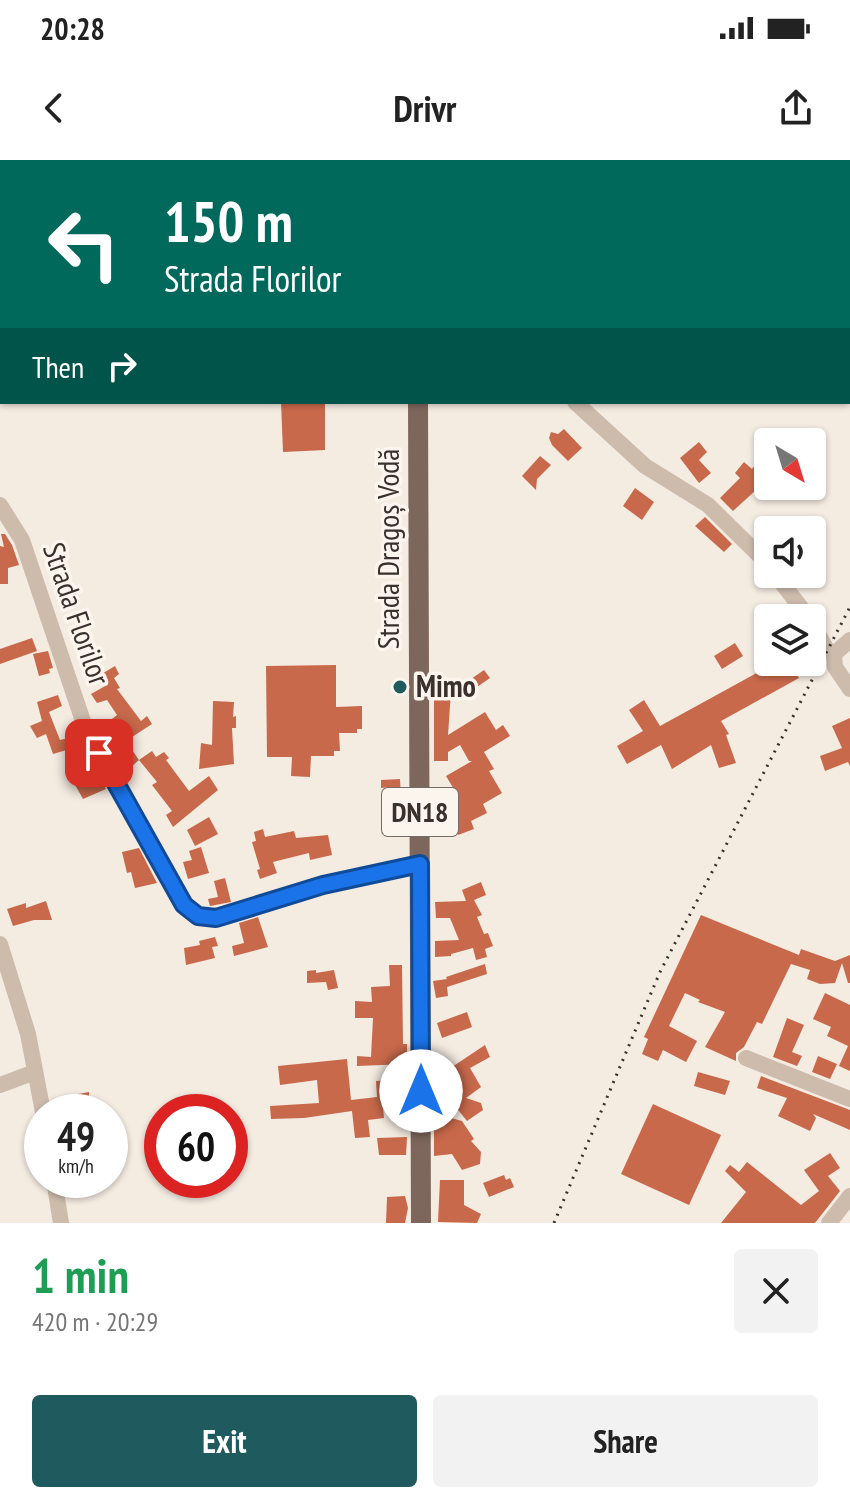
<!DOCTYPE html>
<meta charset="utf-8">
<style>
body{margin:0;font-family:"PT Sans Narrow",sans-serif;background:#f2f2f2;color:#222;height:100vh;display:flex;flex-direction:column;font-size:30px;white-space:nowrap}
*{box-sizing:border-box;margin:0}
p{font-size:26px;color:#767676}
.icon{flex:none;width:44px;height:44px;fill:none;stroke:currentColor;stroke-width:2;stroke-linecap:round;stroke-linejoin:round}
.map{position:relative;height:1063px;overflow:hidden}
.drawer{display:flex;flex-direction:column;background:#fff;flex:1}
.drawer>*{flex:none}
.top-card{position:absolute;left:0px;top:0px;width:850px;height:244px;box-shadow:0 2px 6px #0004;background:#00695c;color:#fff;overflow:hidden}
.needle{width:52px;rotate:142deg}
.tools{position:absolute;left:754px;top:268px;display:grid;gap:16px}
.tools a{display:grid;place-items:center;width:72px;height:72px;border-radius:8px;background:#fff;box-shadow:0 2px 6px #0004;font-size:40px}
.speed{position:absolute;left:24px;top:934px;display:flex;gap:16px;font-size:40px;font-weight:700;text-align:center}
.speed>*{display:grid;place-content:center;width:104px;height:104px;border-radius:50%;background:#fff;box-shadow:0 2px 6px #0004;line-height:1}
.speed small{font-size:20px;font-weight:400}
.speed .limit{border:12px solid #d22;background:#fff;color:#111}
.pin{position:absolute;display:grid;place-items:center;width:68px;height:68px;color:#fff;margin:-34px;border-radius:16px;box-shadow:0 4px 12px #0006}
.me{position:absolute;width:88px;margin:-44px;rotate:0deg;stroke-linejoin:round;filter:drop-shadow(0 0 6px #0008)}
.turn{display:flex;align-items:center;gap:28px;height:168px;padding:0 32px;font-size:36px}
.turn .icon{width:104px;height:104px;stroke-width:2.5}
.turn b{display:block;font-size:56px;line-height:68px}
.then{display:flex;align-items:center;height:76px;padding:0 32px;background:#0003;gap:16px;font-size:30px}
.round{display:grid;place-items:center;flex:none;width:84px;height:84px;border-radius:8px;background:#f2f2f2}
.head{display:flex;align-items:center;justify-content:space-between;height:136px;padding:0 32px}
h1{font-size:48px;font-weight:800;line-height:60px;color:#1e9e55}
.action{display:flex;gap:16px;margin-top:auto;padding:16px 32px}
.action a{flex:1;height:92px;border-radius:8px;background:#1f5a5e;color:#fff;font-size:32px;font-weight:800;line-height:92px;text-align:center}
.action a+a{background:#f2f2f2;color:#222}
.status{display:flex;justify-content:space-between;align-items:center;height:56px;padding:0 40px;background:#fff;direction:ltr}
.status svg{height:22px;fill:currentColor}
header{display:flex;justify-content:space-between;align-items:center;height:104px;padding:0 32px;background:#fff;font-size:36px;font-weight:800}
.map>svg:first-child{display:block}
.building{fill:#c8694b}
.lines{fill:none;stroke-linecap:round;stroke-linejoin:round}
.minor{stroke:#cdbbac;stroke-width:16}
.major{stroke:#7d675c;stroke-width:20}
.rail{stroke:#3b302b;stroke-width:3;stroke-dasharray:2 6;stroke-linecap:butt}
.route-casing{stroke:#114b97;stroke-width:20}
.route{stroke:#1a73e8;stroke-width:14}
.poi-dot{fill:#1f5a5e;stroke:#fbf5ee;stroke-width:3}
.labels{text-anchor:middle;stroke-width:7;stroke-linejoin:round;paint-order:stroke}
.shield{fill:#fbf5ee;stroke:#756b66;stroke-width:2}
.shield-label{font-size:28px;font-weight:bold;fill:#3b302b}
.street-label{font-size:30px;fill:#3b302b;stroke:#fbf5ee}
.poi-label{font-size:30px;font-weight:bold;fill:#3b302b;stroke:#fbf5ee;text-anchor:start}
</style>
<div class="status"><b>20:28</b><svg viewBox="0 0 49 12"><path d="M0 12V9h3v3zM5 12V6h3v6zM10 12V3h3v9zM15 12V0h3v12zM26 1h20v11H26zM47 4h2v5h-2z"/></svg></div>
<header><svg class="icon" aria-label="back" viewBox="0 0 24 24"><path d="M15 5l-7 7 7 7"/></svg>Drivr<svg class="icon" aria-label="share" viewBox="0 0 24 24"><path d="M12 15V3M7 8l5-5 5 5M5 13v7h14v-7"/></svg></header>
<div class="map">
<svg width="850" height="1063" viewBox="0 0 850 1063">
<rect width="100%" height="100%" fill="#f4ebe1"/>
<!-- building -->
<g class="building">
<polygon points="281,242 325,242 325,290 283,292"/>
<polygon points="564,269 582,288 568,301 552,285 549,278 551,272 558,274"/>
<polygon points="699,282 707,292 699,300 711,313 699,323 680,298"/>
<polygon points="540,296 551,305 537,319 536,330 522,316"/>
<polygon points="744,302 752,309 755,305 768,319 733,351 720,338 740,318 735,313"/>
<polygon points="635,328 654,342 642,360 623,346"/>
<polygon points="705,357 732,384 724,392 695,366"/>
<polygon points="1,374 5,374 12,385 19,405 8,408 8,424 0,424 0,386 4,387"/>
<polygon points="32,478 37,491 0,504 0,489"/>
<polygon points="735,483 743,496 722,509 714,496"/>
<polygon points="48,491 53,508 49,509 50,513 39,516 33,494"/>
<polygon points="777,502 790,502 799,518 721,561 729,574 726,575 736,603 719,608 711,585 672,609 661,585 627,604 617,586 643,571 629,550 644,540 660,566"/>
<polygon points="336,505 336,547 362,546 362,569 357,569 357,573 339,573 340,591 334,591 334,596 311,596 310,617 291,616 292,597 267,597 266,506"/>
<polygon points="115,506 119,514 114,518 120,528 117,529 141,561 147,556 152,564 126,581 139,600 130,608 105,572 111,566 108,562 117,555 107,540 97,543 91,534 107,525 100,515"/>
<polygon points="484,510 490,518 464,536 458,528"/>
<polygon points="434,529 451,531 448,575 485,552 496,570 503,565 510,576 484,592 494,609 489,611 502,633 483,644 487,653 471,661 474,669 458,675 452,651 447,652 443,644 458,636 446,616 472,601 469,601 460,585 448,592 448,601 434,601"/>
<polygon points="58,535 62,546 49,552 60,580 77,576 93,612 96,611 106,629 83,639 65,607 76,604 70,589 53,594 46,574 37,578 30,566 42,561 37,542"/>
<polygon points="213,541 234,542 233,557 236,556 236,568 232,568 234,604 199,609 201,583 212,585"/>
<polygon points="850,558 850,606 848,602 825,611 820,596 842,588 832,566"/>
<polygon points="152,591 156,597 164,592 169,598 166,600 189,631 209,616 218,630 173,667 166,655 172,651 152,625 157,622 139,600"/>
<polygon points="400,619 401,636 406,635 406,654 392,654 391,627 381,628 381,620"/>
<polygon points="209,657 218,674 195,686 187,670"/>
<polygon points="263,669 265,677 294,671 296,678 328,675 332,695 310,700 309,693 273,702 277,713 260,719 257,710 260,709 252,682 256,681 254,672"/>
<polygon points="201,687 209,713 188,719 183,702 192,700 189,691"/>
<polygon points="139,688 157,723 135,728 131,712 127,713 122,692"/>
<polygon points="225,718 231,742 210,746 208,739 218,737 214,721"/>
<polygon points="481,722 486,735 474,740 482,755 477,757 484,774 488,773 493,786 485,789 487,797 476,800 473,788 451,794 451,796 435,797 435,781 459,780 450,758 436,758 435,742 466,741 462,730"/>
<polygon points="46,741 52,760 34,760 13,766 7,749 26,743 26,748"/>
<polygon points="701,755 799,795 801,789 835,801 850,795 850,823 848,823 842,803 835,823 820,824 807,819 810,810 791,804 762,864 757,862 744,887 736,893 736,901 705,887 725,852 698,842 700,840 685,833 669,866 697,881 686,902 663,890 658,901 642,894 648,879 644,877"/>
<polygon points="258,757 268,787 234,796 232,786 244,783 239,763"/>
<polygon points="215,777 218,786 212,787 215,798 186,805 184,788 200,785 199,781"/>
<polygon points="485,804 487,814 447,827 448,836 436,838 433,821 447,819 446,817"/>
<polygon points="389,805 402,805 403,884 407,884 407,904 357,906 357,896 371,897 373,858 355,858 355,841 372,842 371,827 390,826"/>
<polygon points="316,810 316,813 334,810 338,828 328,830 326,822 307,823 307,811"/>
<polygon points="825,833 850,845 850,911 839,906 848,886 827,876 831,867 813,859"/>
<polygon points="467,852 472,867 442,878 437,863"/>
<polygon points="787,858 804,865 792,892 802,896 797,906 773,897"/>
<polygon points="485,885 490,897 470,908 481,927 466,938 481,943 483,950 467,961 447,936 451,933 438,909 450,903 452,907"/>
<polygon points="818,896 837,904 830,919 812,912"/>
<polygon points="347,899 351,940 377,937 376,921 389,920 390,937 395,936 396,946 383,948 384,958 368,960 370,977 355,978 352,951 304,958 271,959 270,946 319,943 317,920 280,925 278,906"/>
<polygon points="698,912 730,921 725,935 694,926"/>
<polygon points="761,916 850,950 850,970 813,954 816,958 810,971 778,956 787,938 757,928"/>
<polygon points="89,932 89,952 63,952 63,937"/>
<polygon points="653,944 721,975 689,1045 621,1014"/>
<polygon points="434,955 444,956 462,961 474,979 471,981 481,992 480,1004 462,1010 452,994 434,996"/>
<polygon points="407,977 406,995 379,995 377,978"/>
<polygon points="830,993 840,1008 828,1016 840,1031 815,1063 721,1063 746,1032 725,1011 730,1005 739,1012 747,1002 801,1045 819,1031 804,1010"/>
<polygon points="504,1015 506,1020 510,1018 514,1027 489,1037 483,1023"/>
<polygon points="440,1020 464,1020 464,1045 481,1054 477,1063 438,1062"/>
<polygon points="405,1036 408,1048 405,1063 386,1063 387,1037"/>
</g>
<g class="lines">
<!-- minor -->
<g class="minor">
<polyline points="51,0 54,2"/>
<polyline points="127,2 129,0"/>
<polyline points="0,200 2,197"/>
<polyline points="575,242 645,306 708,345 768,404"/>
<polyline points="0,345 22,380 86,570 184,745 198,756 216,758 323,725 420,704"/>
<polyline points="775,414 809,458"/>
<polyline points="812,463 827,490 834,494 835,507 850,529"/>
<polyline points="834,494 850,480"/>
<polyline points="0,784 28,874 43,952"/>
<polyline points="746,898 850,939"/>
<polyline points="0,925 35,912"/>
<polyline points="54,1020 61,1063"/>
<polyline points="829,1063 850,1036"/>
</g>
<!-- major -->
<g class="major">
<polyline points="418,2 418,0"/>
<polyline points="418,242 421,1063"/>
</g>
<!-- rail -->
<polyline class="rail" points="554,1063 660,812 850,447"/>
</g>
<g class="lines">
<!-- route casing -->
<g class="route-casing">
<polyline id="route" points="99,593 184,745 198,756 216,758 323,725 420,704 421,931"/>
</g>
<!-- route -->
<use href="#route" class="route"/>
</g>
<!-- markers -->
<circle class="poi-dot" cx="400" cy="527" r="8"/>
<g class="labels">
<!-- shield labels -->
<rect class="shield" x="382" y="628" width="76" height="48" rx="6"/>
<g class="shield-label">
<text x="420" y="662">DN18</text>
</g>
<!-- street labels -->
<g class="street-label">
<text transform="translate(389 389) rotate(-90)" y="10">Strada Dragoș Vodă</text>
<text transform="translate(76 454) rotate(71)" y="10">Strada Florilor</text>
</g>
<!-- poi labels -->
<g class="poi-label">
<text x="416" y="537">Mimo</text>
</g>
</g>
</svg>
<div class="tools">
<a><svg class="needle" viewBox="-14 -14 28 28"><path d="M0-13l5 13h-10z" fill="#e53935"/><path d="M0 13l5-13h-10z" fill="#767676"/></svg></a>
<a><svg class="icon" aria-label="sound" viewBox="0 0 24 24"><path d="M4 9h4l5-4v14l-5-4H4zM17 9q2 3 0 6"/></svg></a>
<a><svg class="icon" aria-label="layers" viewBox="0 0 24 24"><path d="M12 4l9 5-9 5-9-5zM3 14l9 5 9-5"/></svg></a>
</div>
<div class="speed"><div>49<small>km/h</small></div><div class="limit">60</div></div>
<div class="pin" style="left:99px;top:593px;background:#d93025"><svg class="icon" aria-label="arrive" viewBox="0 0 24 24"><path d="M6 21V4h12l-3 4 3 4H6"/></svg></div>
<svg class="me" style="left:421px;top:931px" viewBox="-20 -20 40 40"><circle r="19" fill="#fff"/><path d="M0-13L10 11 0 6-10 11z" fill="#1a73e8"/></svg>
<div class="top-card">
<div class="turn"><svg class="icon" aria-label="left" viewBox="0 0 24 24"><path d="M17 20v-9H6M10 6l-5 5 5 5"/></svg><div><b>150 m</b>Strada Florilor</div></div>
<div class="then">Then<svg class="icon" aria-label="right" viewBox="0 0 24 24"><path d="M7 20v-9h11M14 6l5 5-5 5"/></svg></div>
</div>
</div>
<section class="drawer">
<div class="head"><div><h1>1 min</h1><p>420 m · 20:29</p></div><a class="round"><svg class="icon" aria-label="close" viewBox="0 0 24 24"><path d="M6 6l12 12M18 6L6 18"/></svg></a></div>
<div class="action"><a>Exit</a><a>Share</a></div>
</section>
